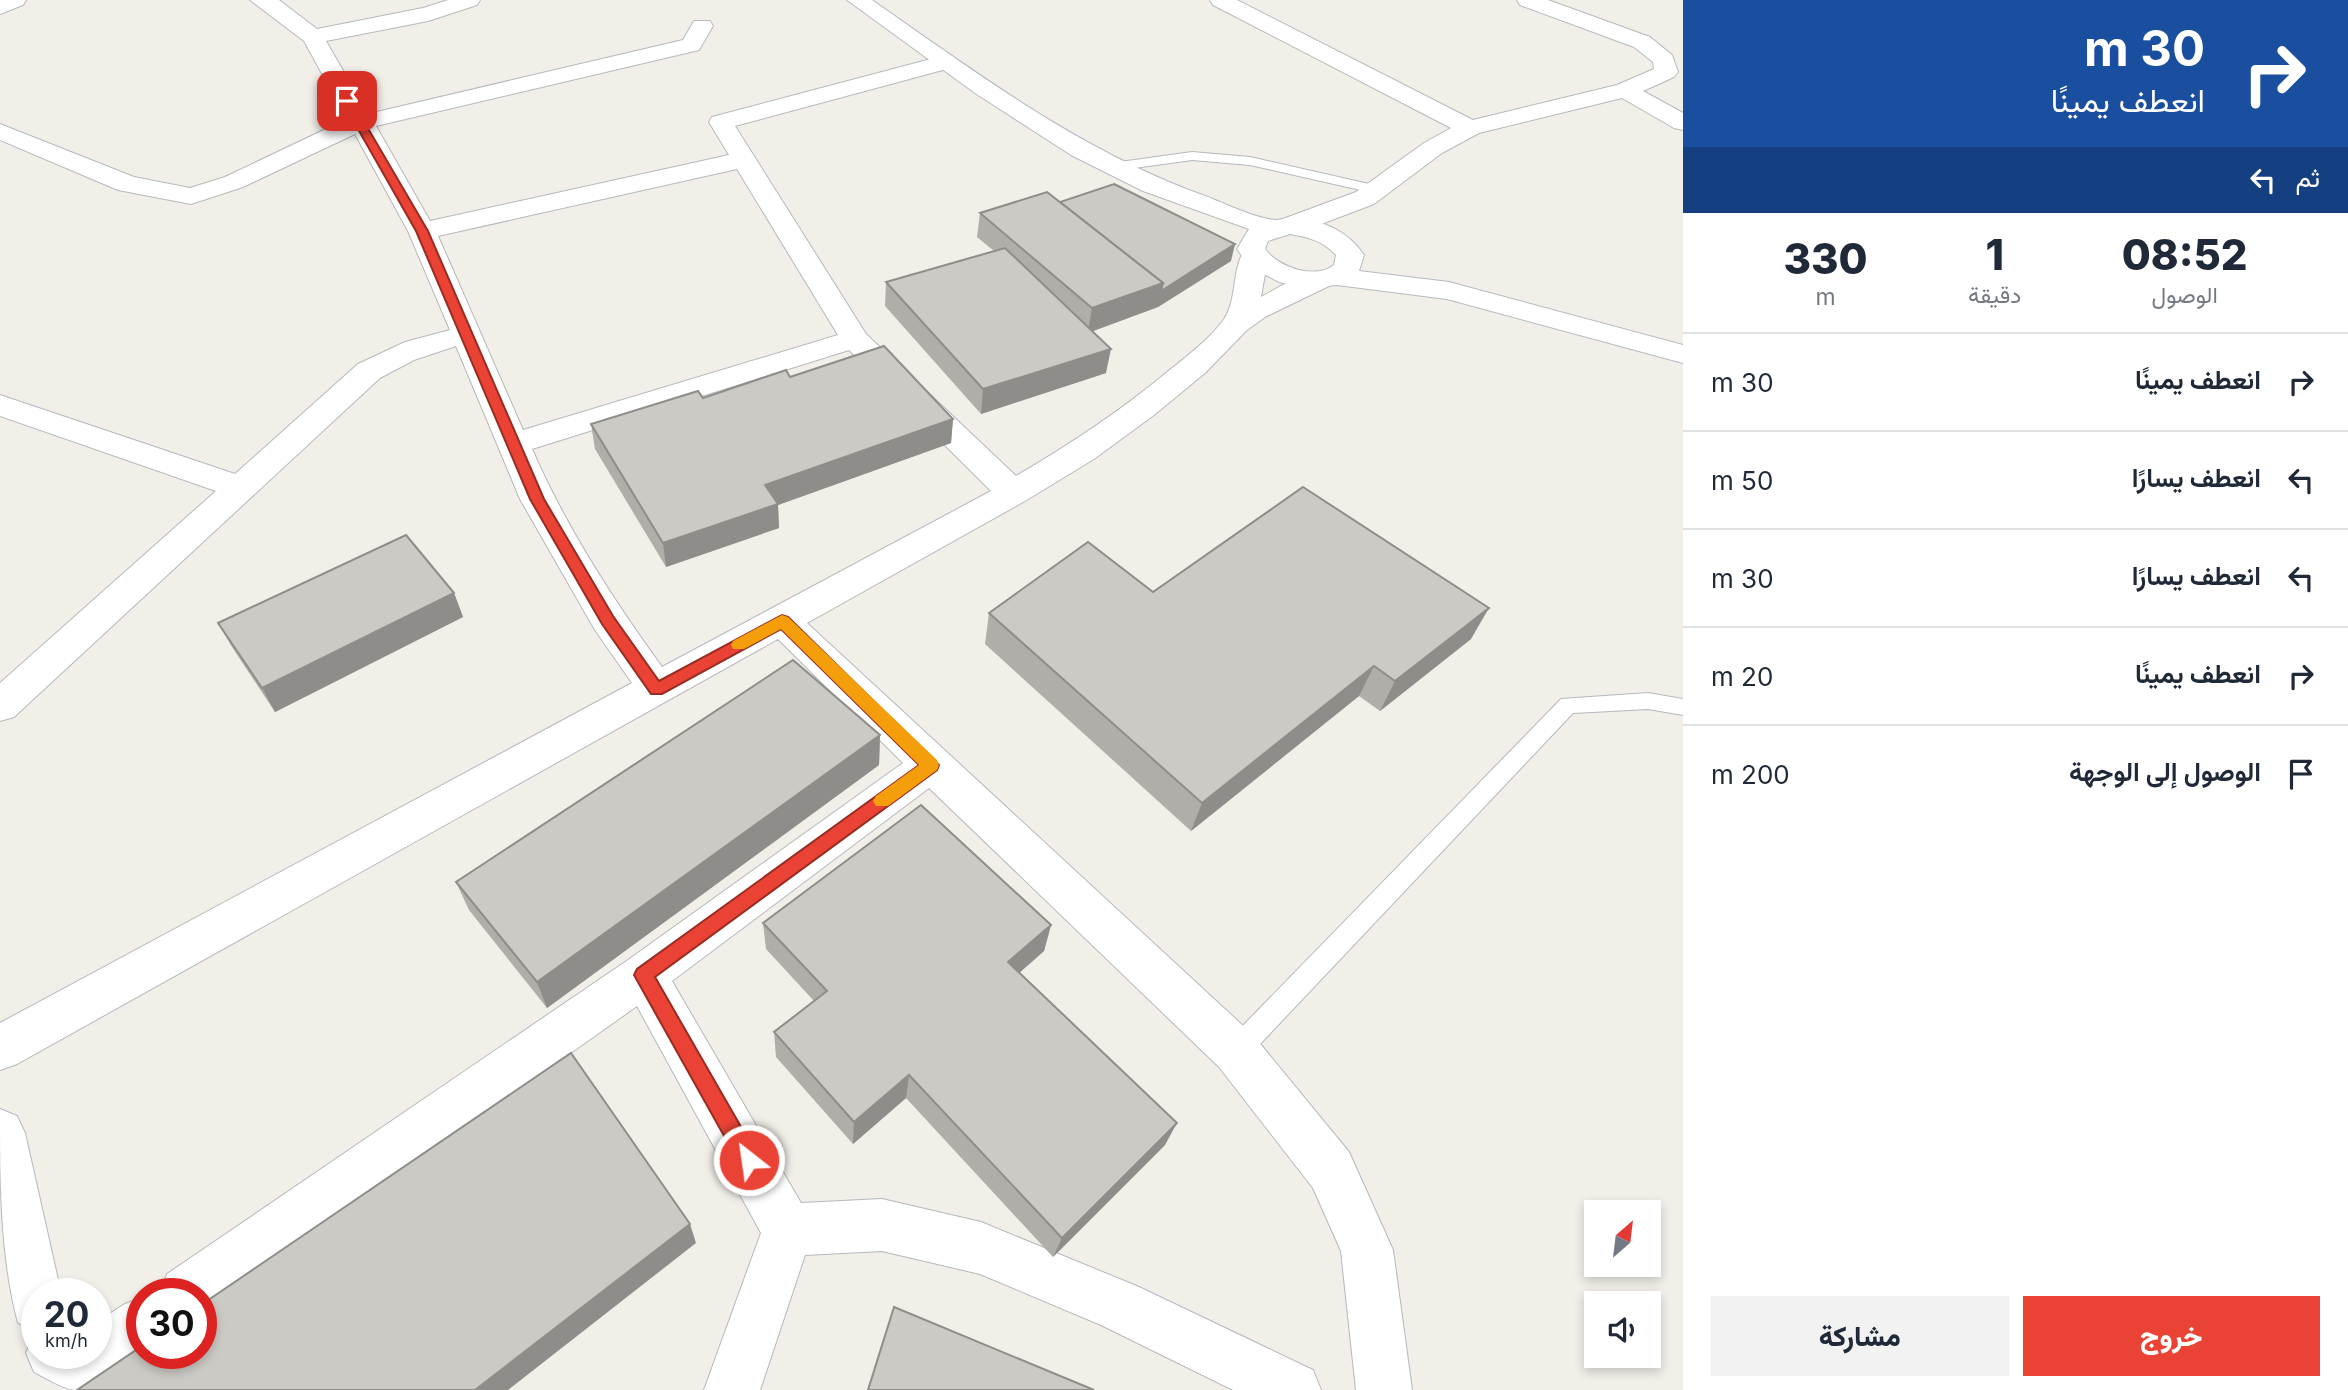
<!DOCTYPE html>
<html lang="ar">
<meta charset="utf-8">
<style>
body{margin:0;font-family:Inter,Vazirmatn,sans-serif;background:#f2f2f3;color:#1f2937;direction:rtl;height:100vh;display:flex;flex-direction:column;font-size:26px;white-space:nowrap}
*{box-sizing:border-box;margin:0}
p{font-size:23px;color:#747a83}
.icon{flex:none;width:38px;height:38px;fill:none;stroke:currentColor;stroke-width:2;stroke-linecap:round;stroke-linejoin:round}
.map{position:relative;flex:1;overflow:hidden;direction:ltr}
.panel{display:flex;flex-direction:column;background:#fff;width:665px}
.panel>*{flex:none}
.banner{background:#1a4fa0;color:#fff;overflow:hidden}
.needle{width:46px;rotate:28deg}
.fabs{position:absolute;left:1584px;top:1200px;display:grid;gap:14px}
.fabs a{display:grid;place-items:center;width:77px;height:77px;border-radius:0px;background:#fff;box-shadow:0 4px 10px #0003;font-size:35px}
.speed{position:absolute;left:21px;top:1278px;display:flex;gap:14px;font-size:35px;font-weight:700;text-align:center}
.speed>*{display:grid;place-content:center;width:91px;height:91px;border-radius:50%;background:#fff;box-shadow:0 4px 10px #0003;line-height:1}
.speed small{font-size:18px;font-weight:400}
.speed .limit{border:10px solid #d22;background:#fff;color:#111}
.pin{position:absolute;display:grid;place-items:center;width:60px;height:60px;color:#fff;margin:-30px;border-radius:14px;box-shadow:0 4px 10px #0006}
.me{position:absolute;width:77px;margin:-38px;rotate:330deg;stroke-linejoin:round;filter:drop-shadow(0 0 5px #0008)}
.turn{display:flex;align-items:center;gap:24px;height:147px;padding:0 28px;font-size:32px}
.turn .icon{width:91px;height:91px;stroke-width:2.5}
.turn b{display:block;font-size:49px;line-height:60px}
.then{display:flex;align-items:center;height:66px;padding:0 28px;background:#0003;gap:14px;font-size:26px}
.eta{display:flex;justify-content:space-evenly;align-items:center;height:119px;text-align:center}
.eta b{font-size:42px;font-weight:800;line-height:49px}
.action{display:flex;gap:14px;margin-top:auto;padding:14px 28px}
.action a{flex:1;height:80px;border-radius:0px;background:#ea4335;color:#fff;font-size:28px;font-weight:800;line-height:80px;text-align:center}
.action a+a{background:#f2f2f3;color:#1f2937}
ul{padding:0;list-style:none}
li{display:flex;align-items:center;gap:21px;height:98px;padding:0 28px;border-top:2px solid #e0e1e3}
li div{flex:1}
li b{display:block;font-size:26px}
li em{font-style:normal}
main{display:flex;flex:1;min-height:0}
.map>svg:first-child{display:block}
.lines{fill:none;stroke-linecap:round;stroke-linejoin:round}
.lane-casing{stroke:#b5b8bc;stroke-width:2}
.street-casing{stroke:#b5b8bc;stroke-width:2}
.secondary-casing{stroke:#b6babf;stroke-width:2}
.lane{fill:#fff;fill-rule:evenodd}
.street{fill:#fff;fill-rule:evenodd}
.secondary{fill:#fff;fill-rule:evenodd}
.wall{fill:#afaea9}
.shaded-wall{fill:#8f8d8a}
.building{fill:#cccac5;stroke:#8f8d8a;stroke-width:2}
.route{fill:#ea4335;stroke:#982c22;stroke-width:2}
.slow{fill:#f59e0b}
</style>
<main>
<section class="panel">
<div class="banner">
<div class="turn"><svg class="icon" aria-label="right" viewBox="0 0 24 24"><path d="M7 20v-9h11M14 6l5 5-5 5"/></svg><div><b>30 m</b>انعطف يمينًا</div></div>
<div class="then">ثم<svg class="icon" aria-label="left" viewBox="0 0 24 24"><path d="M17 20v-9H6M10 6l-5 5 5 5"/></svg></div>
</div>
<div class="eta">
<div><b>08:52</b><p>الوصول</p></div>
<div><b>1</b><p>دقيقة</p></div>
<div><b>330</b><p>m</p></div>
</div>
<ul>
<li><svg class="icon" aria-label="right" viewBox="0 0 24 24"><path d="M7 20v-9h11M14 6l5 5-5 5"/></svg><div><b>انعطف يمينًا</b></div><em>30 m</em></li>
<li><svg class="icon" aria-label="left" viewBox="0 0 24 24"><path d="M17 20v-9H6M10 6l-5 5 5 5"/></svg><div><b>انعطف يسارًا</b></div><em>50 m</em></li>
<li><svg class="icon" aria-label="left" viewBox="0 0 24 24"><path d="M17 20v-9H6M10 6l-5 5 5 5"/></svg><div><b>انعطف يسارًا</b></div><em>30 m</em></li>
<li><svg class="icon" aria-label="right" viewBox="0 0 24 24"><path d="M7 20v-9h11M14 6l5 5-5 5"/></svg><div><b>انعطف يمينًا</b></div><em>20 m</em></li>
<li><svg class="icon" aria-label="arrive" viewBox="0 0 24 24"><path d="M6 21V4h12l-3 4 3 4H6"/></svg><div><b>الوصول إلى الوجهة</b></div><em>200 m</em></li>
</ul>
<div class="action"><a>خروج</a><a>مشاركة</a></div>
</section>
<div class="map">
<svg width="1683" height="1390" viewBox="0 0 1683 1390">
<rect width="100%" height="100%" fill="#f1efe8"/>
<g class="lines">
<!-- lane casing -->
<g class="lane-casing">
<g id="lane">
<polygon points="1192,152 1250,157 1378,186 1385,190 1378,194 1250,165 1192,160 1113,171 1106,167 1113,163"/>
<polygon points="1648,693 1683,699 1683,715 1648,709 1573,713 1245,1060 1236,1063 1227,1060 1223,1051 1227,1042 1561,699"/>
</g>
</g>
<!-- street casing -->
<g class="street-casing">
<g id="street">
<polygon points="0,0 26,0 23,5 0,14"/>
<path d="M250 0H279L317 29 423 8 448 0H480L477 5 428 21 326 41 368 114 683 40 694 21H710L713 26 699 50 376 126 430 221 729 155 709 122 712 117 946 55 954 57 957 62 954 67 735 126 866 334 1016 476C1069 445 1119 412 1166 373 1185 358 1207 341 1222 322 1238 302 1231 271 1244 251L1254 249 1264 251 1268 257 1261 297C1281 287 1306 268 1329 274L1333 280 1329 286 1265 317 1247 330 1205 373 1154 415 1094 459 1025 501 807 623 1253 1035 1349 1152 1393 1250 1412 1390H1356L1341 1251 1313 1188 1219 1067 929 788 672 981 801 1203 882 1199 981 1222 1139 1287 1313 1370 1321 1390H1233L1101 1325 980 1274 882 1251 805 1255 760 1390H704L761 1233 637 1006 205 1312 201 1313V1293H160L167 1274 628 960 903 763 778 639 17 1064 0 1070V1023L632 683 595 630 520 499 456 346 414 360 380 378 14 717 0 721V683L216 491 0 416V395L235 474 358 364 405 342 450 330 408 231 355 134 243 187 191 204 118 190 0 140V124L134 177 190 188 225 177 347 119 304 41ZM737 169 838 335 523 430 438 236ZM849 350 991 491 662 667C612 598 566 527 532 449Z"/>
<polygon points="1210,0 1237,0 1473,120 1617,85 1654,69 1653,62 1634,47 1520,5 1517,0 1548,0 1650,37 1672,55 1678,72 1674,77 1643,91 1683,113 1683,130 1674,128 1622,98 1479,133 1442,153 1374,204 1300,232 1290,234 1280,232 1277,226 1280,220 1356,192 1424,143 1451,128 1213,5"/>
<path d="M0 1109 17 1116 25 1133 61 1293H37V1331L18 1323C0 1256 0 1179 0 1109Z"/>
<path d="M142 1297V1353H147C127 1367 101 1390 75 1390 61 1388 46 1378 34 1372L26 1353 34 1334 37 1332V1353H96V1323L123 1305Z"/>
</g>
</g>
<!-- secondary casing -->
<g class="secondary-casing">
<path id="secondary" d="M847 0H872C978 74 1082 152 1205 196 1224 203 1256 219 1276 220 1281 220 1286 218 1291 218 1321 219 1347 230 1364 255L1359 271 1449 282 1683 345V363L1447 299 1337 285 1306 288 1279 282 1249 266 1237 249 1249 229 1143 191 1071 155 975 93ZM1290 234C1308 237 1323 241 1336 255L1334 265C1315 280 1278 267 1265 249L1268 241Z"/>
</g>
<!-- lane -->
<use href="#lane" class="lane"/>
<!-- street -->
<use href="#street" class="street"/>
<!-- secondary -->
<use href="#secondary" class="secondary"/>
</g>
<!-- wall -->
<g class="wall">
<polygon points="1060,202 1231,261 1158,307 1092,331 1106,373 981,414 885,306 886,282 994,251 977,237 980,213"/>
<polygon points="790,377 953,419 951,443 778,505 779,528 666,567 595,449 591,424"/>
<polygon points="454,593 463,617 275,712 232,647 218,623"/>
<polygon points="989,613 1471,639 1380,711 1359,696 1191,831 985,644"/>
<polygon points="880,735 879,765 547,1008 469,910 456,882"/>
<polygon points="763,923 1051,925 1044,951 1019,973 1165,1145 1053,1257 906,1098 853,1144 776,1057 774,1032 814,1001 766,949"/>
</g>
<!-- shaded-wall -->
<g class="shaded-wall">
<polygon points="1235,244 1231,261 1158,307 1088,333 1092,308"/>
<polygon points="1111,349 1106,373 981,414 983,389"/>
<polygon points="953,419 951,443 778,505 779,528 666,567 663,543 765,485"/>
<polygon points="454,593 463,617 275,712 262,688"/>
<polygon points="1489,608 1471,639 1380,711 1395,681"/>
<polygon points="1374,666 1359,696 1191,831 1202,803"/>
<polygon points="880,735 879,765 547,1008 537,982"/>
<polygon points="1051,925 1044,951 1002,988 1008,962"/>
<polygon points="909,1075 906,1098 853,1144 854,1122"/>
<polygon points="1177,1123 1165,1145 1053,1257 1062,1238"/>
<polygon points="690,1224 696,1243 508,1390 475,1390"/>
</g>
<!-- building -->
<g class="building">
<polygon points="1114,184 1235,244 1161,291 1163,283 1060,202"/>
<polygon points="1047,192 1163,283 1092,308 980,213"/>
<polygon points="1005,248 1111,349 983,389 886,282"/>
<polygon points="884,346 953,419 765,485 778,504 663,543 591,424 698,391 703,398 786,370 790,377"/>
<polygon points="1303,487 1489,608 1395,681 1374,666 1202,803 989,613 1088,542 1153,592"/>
<polygon points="406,535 454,593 262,688 218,623"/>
<polygon points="793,660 880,735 537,982 456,882"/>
<polygon points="921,805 1051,925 1008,962 1177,1123 1062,1238 909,1075 854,1122 774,1032 827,991 763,923"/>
<polygon points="571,1053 690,1224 475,1390 77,1390 142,1346 142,1353 201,1353 201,1305"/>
<polygon points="894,1307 1094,1390 868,1390"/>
</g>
<!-- route -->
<polygon class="route" points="344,99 352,101 428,231 544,499 613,616 659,681 782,615 788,617 939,765 937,770 655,977 756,1153 759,1160 756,1168 749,1171 742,1168 634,975 637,969 919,765 781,629 662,694 651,694 602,624 530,499 416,231 342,101"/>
<!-- slow -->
<polygon class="slow" points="782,615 788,617 937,760 939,765 937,770 888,806 876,806 873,801 876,796 919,765 781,629 744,649 733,649 731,645 733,641"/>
</svg>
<div class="fabs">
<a><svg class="needle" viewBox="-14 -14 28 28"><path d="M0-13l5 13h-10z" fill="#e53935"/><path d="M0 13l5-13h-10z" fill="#747a83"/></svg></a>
<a><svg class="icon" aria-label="sound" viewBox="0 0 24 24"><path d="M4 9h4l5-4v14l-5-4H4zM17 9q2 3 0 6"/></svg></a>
</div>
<div class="speed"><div>20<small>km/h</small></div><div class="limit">30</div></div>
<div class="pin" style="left:347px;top:101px;background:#d93025"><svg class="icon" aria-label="arrive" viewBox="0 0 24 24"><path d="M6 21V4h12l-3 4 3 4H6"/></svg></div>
<svg class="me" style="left:749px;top:1160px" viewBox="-20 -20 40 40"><circle r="17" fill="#ea4335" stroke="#fff" stroke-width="3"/><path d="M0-11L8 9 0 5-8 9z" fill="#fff"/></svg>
</div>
</main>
